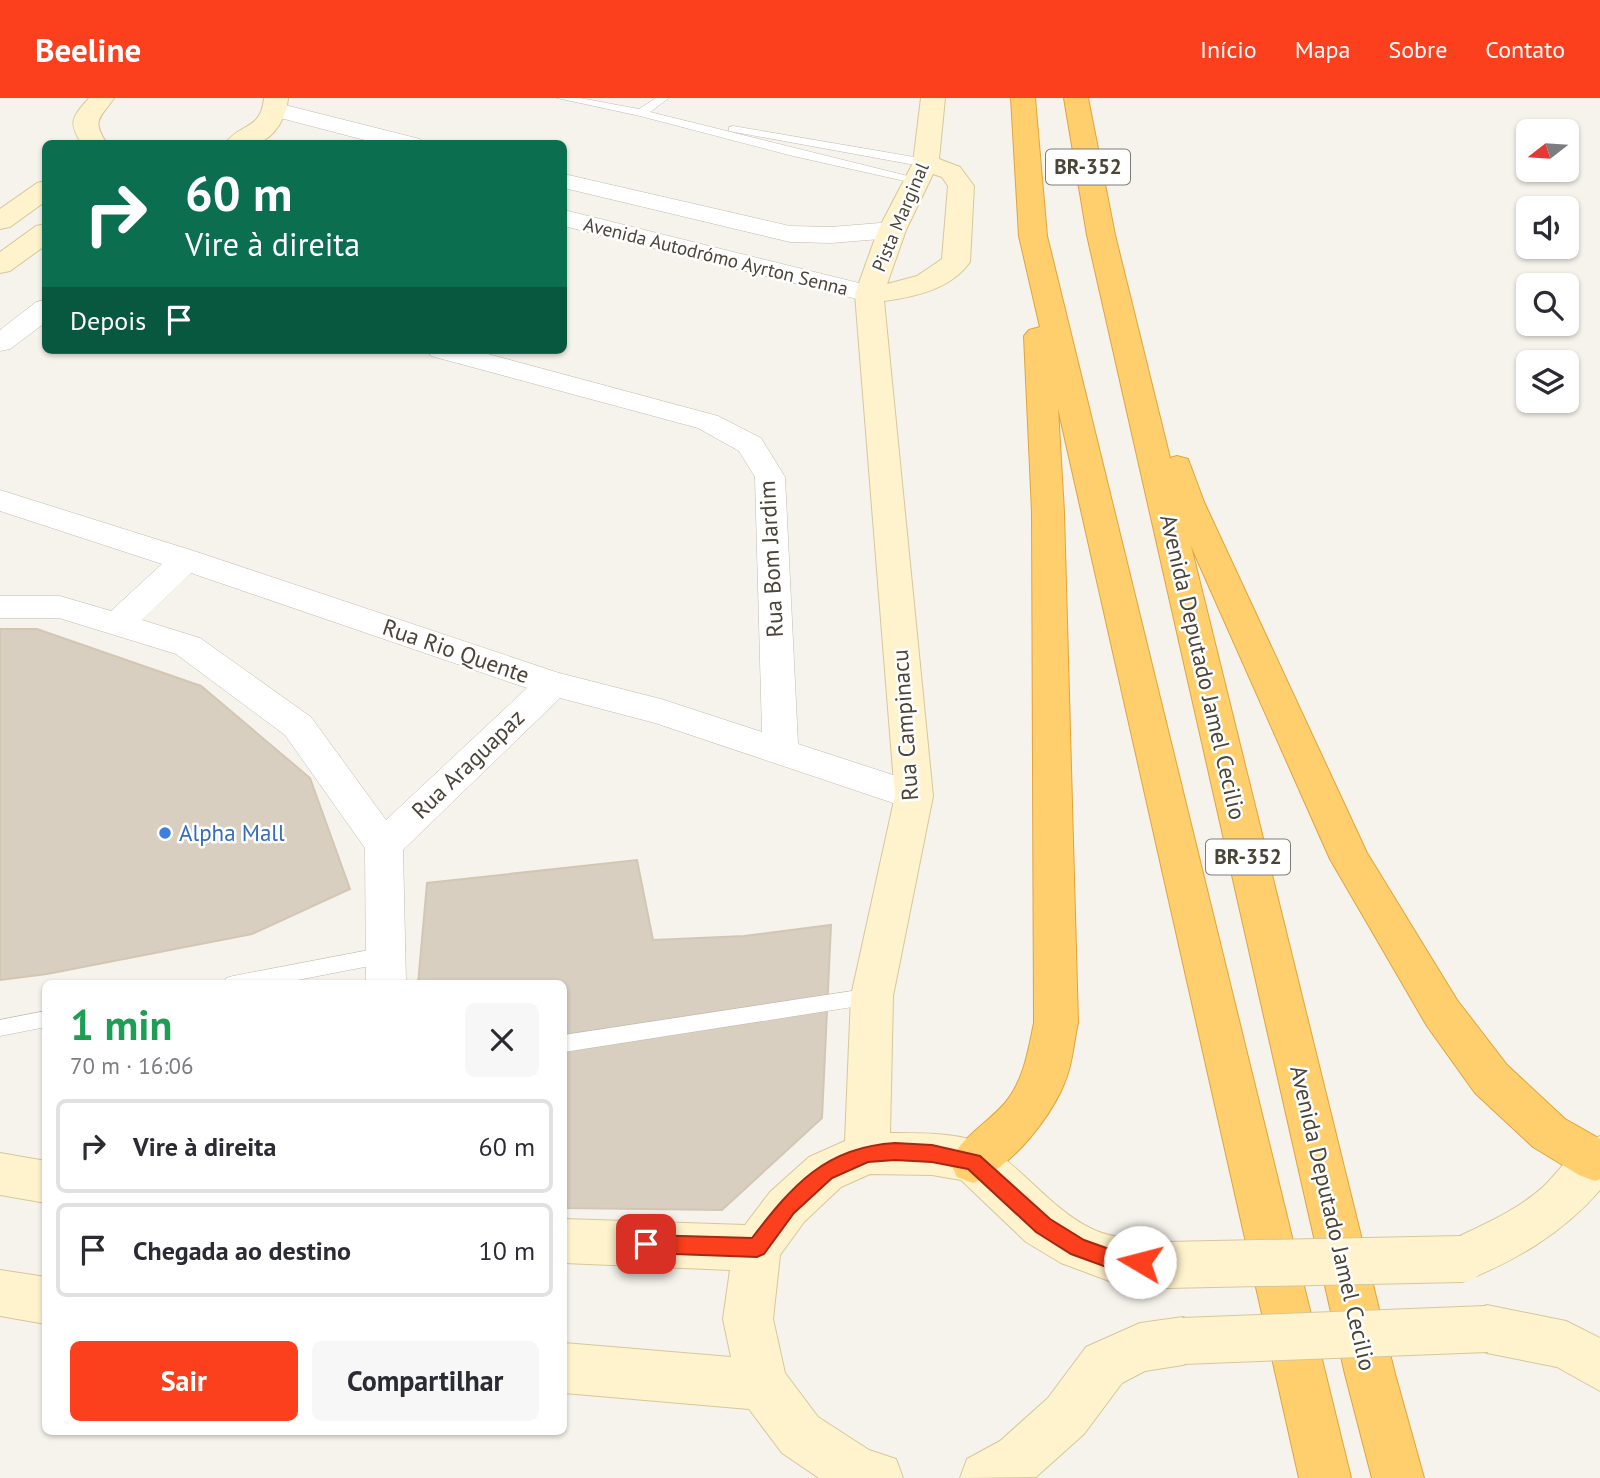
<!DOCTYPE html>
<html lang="pt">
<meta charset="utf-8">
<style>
body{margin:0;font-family:"PT Sans",sans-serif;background:#f7f7f7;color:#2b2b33;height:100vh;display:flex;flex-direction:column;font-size:26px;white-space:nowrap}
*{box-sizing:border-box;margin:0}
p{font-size:23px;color:#7c7c81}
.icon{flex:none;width:38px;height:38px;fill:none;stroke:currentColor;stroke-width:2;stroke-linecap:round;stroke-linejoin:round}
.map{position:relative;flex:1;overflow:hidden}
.panel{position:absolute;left:42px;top:882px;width:525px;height:455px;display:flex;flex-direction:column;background:#fff;border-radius:10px;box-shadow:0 2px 5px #0004}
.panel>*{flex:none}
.guide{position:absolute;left:42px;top:42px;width:525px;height:214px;border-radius:10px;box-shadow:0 2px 5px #0004;background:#0b6e4f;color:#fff;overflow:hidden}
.needle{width:46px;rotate:253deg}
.fabs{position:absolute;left:1516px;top:21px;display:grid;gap:14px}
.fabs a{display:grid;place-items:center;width:63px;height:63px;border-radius:10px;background:#fff;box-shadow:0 2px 5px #0004;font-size:35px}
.pin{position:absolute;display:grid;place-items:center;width:60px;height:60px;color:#fff;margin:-30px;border-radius:14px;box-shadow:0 4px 10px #0006}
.me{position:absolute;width:77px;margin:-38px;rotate:278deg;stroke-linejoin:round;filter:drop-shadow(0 0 5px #0008)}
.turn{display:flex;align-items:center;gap:24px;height:147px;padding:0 28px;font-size:32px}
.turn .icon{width:91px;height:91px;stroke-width:2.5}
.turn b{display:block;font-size:49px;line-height:60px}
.then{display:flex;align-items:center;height:66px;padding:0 28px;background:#0003;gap:14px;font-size:26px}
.round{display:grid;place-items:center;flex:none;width:74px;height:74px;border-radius:10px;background:#f7f7f7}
.summary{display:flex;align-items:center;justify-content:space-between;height:119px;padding:0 28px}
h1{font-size:42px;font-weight:600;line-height:52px;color:#1e9e55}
.button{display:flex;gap:14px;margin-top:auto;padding:14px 28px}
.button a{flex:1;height:80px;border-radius:10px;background:#fc3f1d;color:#fff;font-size:28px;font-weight:600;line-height:80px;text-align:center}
.button a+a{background:#f7f7f7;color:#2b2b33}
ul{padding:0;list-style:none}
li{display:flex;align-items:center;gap:21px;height:94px;margin:0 14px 10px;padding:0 14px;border:4px solid #e1e1e2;border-radius:10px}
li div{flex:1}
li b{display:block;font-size:26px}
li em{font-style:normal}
header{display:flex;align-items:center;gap:42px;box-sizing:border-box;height:98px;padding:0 35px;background:#fc3f1d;color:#fff}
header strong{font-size:33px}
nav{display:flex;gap:38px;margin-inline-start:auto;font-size:24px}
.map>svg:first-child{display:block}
.building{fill:#d8cfc1;stroke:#d3c7b4;stroke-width:2}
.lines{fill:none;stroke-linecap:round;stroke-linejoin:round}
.lane-casing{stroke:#c2bbae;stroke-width:1}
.street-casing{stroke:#c2bbae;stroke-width:1}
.secondary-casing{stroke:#d6c79b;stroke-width:2}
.highway-casing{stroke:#e0a43c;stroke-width:2}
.lane{fill:#fff;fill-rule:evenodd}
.street{fill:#fff;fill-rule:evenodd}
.secondary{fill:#fff3cd;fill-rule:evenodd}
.highway{fill:#ffcf6e;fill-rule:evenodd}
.secondary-bridge-casing{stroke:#d6c79b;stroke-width:48;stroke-linecap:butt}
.secondary-bridge{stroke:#fff3cd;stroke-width:46}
.route{fill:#fc3f1d;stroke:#a42913;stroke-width:2}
.shop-dot{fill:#3f7fe0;stroke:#fff;stroke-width:2.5}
.labels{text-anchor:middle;stroke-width:5;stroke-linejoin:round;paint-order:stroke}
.far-street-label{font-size:19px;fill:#4b4439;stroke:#fff}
.shield{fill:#fff;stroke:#817c74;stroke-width:2}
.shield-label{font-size:21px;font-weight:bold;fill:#4b4439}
.street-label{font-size:23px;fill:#4b4439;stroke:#fff}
.shop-label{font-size:23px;fill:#366cbe;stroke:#fff;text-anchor:start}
</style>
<header>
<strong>Beeline</strong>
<nav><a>Início</a><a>Mapa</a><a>Sobre</a><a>Contato</a></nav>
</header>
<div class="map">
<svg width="1600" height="1380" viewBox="0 0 1600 1380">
<rect width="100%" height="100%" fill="#f6f3ec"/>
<!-- building -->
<g class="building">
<polygon points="0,531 37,531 201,588 310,680 350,791 252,836 47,876 0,882"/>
<polygon points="637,762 653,842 744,838 831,827 822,1020 722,1112 564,1110 564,886 418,886 427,785"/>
</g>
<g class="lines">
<!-- lane casing -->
<g class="lane-casing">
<g id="lane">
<polygon points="557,0 580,0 639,11 656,0 669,0 650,14 924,82 918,86 793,58 640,18"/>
<polygon points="733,28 926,61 932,65 926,69 729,33 729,29"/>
<polygon points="385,849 392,851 395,857 392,863 385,865 277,886 224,886 226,880 233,878"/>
<polygon points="872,890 879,892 882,898 879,904 872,906 564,954 564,937"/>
<polygon points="46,913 46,929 0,938 0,922"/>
</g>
</g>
<!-- street casing -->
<g class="street-casing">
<g id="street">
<polygon points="277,5 420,41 423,46 380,46 269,17 265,12 269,7"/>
<polygon points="564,76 790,128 831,129 892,124 901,127 905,132 901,137 892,140 831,145 790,144 564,90"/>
<polygon points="564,112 879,190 883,196 879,202 869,204 564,128"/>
<polygon points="46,202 46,224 10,251 0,253 0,232 36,204"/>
<path d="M427 252H473L718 318 761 340 785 379 798 646 927 688 932 698 927 708 914 712 655 625 560 600 403 752 406 886H366L365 750 285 637 176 556 59 520H0V498H60L111 513 162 466 0 413V392L197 454 559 575 661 601 762 634 755 379 739 353 698 330 431 258ZM191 475 527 590 386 722 311 619 200 540 142 522Z"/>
</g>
</g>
<!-- secondary casing -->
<g class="secondary-casing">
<g id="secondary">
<path d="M89 0H114C100 21 91 21 107 46H82C67 23 73 19 89 0Z"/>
<path d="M264 0H288C287 17 276 39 258 45 249 48 235 46 225 46 239 25 261 33 264 0Z"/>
<path d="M921 0H945L939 61 960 69 974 88 970 164C951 191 915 199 884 203L933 698 893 898 890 1035C919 1035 966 1034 990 1050 1026 1074 1051 1110 1090 1130 1119 1145 1154 1139 1184 1151L1191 1167 1184 1183 1167 1190 1112 1184 1061 1165 1026 1144 961 1082 932 1077 870 1076 841 1089 804 1124 780 1157 773 1221 785 1275 818 1319 869 1352 896 1361 903 1380H819L782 1355 749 1311 564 1295V1245L731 1259 723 1221 730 1172 564 1165V1121L745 1127 770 1094 809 1059 845 1043 851 898 895 698 855 196 878 132 913 65ZM933 76 942 79 948 88 942 161 917 178 887 186 906 132Z"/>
<polygon points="46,83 46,103 10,129 0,131 0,111 37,85"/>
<polygon points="46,126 46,147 10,173 0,175 0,154 36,128"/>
<path d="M1600 1038V1092C1562 1136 1515 1163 1462 1184L1445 1177 1438 1161 1445 1145C1479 1128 1516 1114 1544 1088 1564 1069 1573 1048 1600 1038Z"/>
<polygon points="0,1055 46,1063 46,1105 0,1097"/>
<polygon points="0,1172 46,1179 46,1226 0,1218"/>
<polygon points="1487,1207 1566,1223 1600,1240 1600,1293 1557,1269 1487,1255 1469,1248 1462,1231 1469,1214"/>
<polygon points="1183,1219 1201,1226 1208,1243 1201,1260 1183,1267 1145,1273 1122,1285 1084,1336 1036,1379 960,1380 967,1361 1000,1343 1048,1300 1086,1249 1140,1225"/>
</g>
</g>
<!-- highway casing -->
<g class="highway-casing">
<g id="highway">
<path d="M1011 0H1035L1047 138 1351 1380H1299L1058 310 1064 414 1078 925C1074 942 1073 961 1067 978 1054 1017 1011 1070 973 1085L957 1079 950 1064C962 1038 987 1026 1005 1005 1024 982 1028 953 1034 925L1032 414 1024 238 1029 232 1040 229 1019 138Z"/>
<polygon points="1064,0 1088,0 1115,137 1170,360 1177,358 1188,361 1204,404 1367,755 1457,902 1507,967 1565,1021 1600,1041 1600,1081 1595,1083 1579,1077 1533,1049 1475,995 1427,928 1330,761 1191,448 1395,1276 1424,1380 1372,1380 1345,1276 1087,137"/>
</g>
</g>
<!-- lane -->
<use href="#lane" class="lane"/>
<!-- street -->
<use href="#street" class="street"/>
<!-- secondary -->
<use href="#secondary" class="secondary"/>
<!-- highway -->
<use href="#highway" class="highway"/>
<!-- secondary-bridge casing -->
<g class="secondary-bridge-casing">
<g id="secondary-bridge">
<polyline points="1167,1167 1462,1161"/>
<polyline points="1183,1243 1487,1231"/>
</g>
</g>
<!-- secondary-bridge -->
<use href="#secondary-bridge" class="secondary-bridge"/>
</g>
<!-- route -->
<path class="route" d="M895 1045 932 1047 980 1058 1050 1121 1084 1142 1112 1152 1147 1157 1150 1164 1147 1171 1140 1173 1112 1171 1071 1156 1036 1134 968 1071 932 1064 895 1062 868 1064 832 1080 794 1115 764 1156 757 1159 646 1155 639 1153 637 1146 639 1140 646 1137 752 1140C792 1088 825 1049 895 1045Z"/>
<!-- markers -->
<circle class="shop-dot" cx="165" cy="735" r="7"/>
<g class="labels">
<!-- far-street labels -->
<g class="far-street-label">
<text transform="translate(900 119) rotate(-67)" y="7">Pista Marginal</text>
<text transform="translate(716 158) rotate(14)" y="7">Avenida Autodrómo Ayrton Senna</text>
</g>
<!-- shield labels -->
<g class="shield">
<rect x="1046" y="51.5" width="84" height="35" rx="5"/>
<rect x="1206" y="741.5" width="84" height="35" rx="5"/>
</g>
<g class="shield-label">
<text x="1088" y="76">BR-352</text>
<text x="1248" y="766">BR-352</text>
</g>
<!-- street labels -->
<g class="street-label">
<text transform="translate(771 461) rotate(-93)" y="8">Rua Bom Jardim</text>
<text transform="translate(456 553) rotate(19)" y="8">Rua Rio Quente</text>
<text transform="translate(1203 569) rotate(77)" y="8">Avenida Deputado Jamel Cecilio</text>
<text transform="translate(905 627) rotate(-94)" y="8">Rua Campinacu</text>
<text transform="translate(468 666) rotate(-44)" y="8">Rua Araguapaz</text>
<text transform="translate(1333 1120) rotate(77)" y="8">Avenida Deputado Jamel Cecilio</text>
</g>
<!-- shop labels -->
<g class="shop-label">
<text x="179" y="743">Alpha Mall</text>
</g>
</g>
</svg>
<div class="fabs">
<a><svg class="needle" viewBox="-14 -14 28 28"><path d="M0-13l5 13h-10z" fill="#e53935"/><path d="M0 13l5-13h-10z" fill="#7c7c81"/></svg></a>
<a><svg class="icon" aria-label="sound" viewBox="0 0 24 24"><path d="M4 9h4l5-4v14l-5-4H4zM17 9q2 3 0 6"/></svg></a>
<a><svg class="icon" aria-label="search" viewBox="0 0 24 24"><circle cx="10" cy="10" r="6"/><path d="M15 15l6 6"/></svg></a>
<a><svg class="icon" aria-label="layers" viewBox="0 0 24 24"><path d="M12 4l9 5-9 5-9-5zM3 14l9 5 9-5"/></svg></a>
</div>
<div class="pin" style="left:646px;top:1146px;background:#d93025"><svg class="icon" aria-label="arrive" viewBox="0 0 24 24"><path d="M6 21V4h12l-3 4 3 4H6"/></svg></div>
<svg class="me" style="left:1140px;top:1164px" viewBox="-20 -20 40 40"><circle r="19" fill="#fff"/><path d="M0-13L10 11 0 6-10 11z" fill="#fc3f1d"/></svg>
<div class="guide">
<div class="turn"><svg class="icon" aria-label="right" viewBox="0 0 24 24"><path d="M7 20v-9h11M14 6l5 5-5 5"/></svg><div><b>60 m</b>Vire à direita</div></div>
<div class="then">Depois<svg class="icon" aria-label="arrive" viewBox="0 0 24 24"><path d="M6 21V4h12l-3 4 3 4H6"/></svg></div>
</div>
<section class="panel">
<div class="summary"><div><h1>1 min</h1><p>70 m · 16:06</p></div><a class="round"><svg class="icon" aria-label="close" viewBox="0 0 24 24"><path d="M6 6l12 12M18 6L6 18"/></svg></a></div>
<ul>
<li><svg class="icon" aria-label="right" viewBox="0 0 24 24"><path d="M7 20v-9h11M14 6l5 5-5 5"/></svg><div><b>Vire à direita</b></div><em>60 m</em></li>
<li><svg class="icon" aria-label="arrive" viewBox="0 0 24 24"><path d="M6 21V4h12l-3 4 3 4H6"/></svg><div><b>Chegada ao destino</b></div><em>10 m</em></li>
</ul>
<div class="button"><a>Sair</a><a>Compartilhar</a></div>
</section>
</div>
